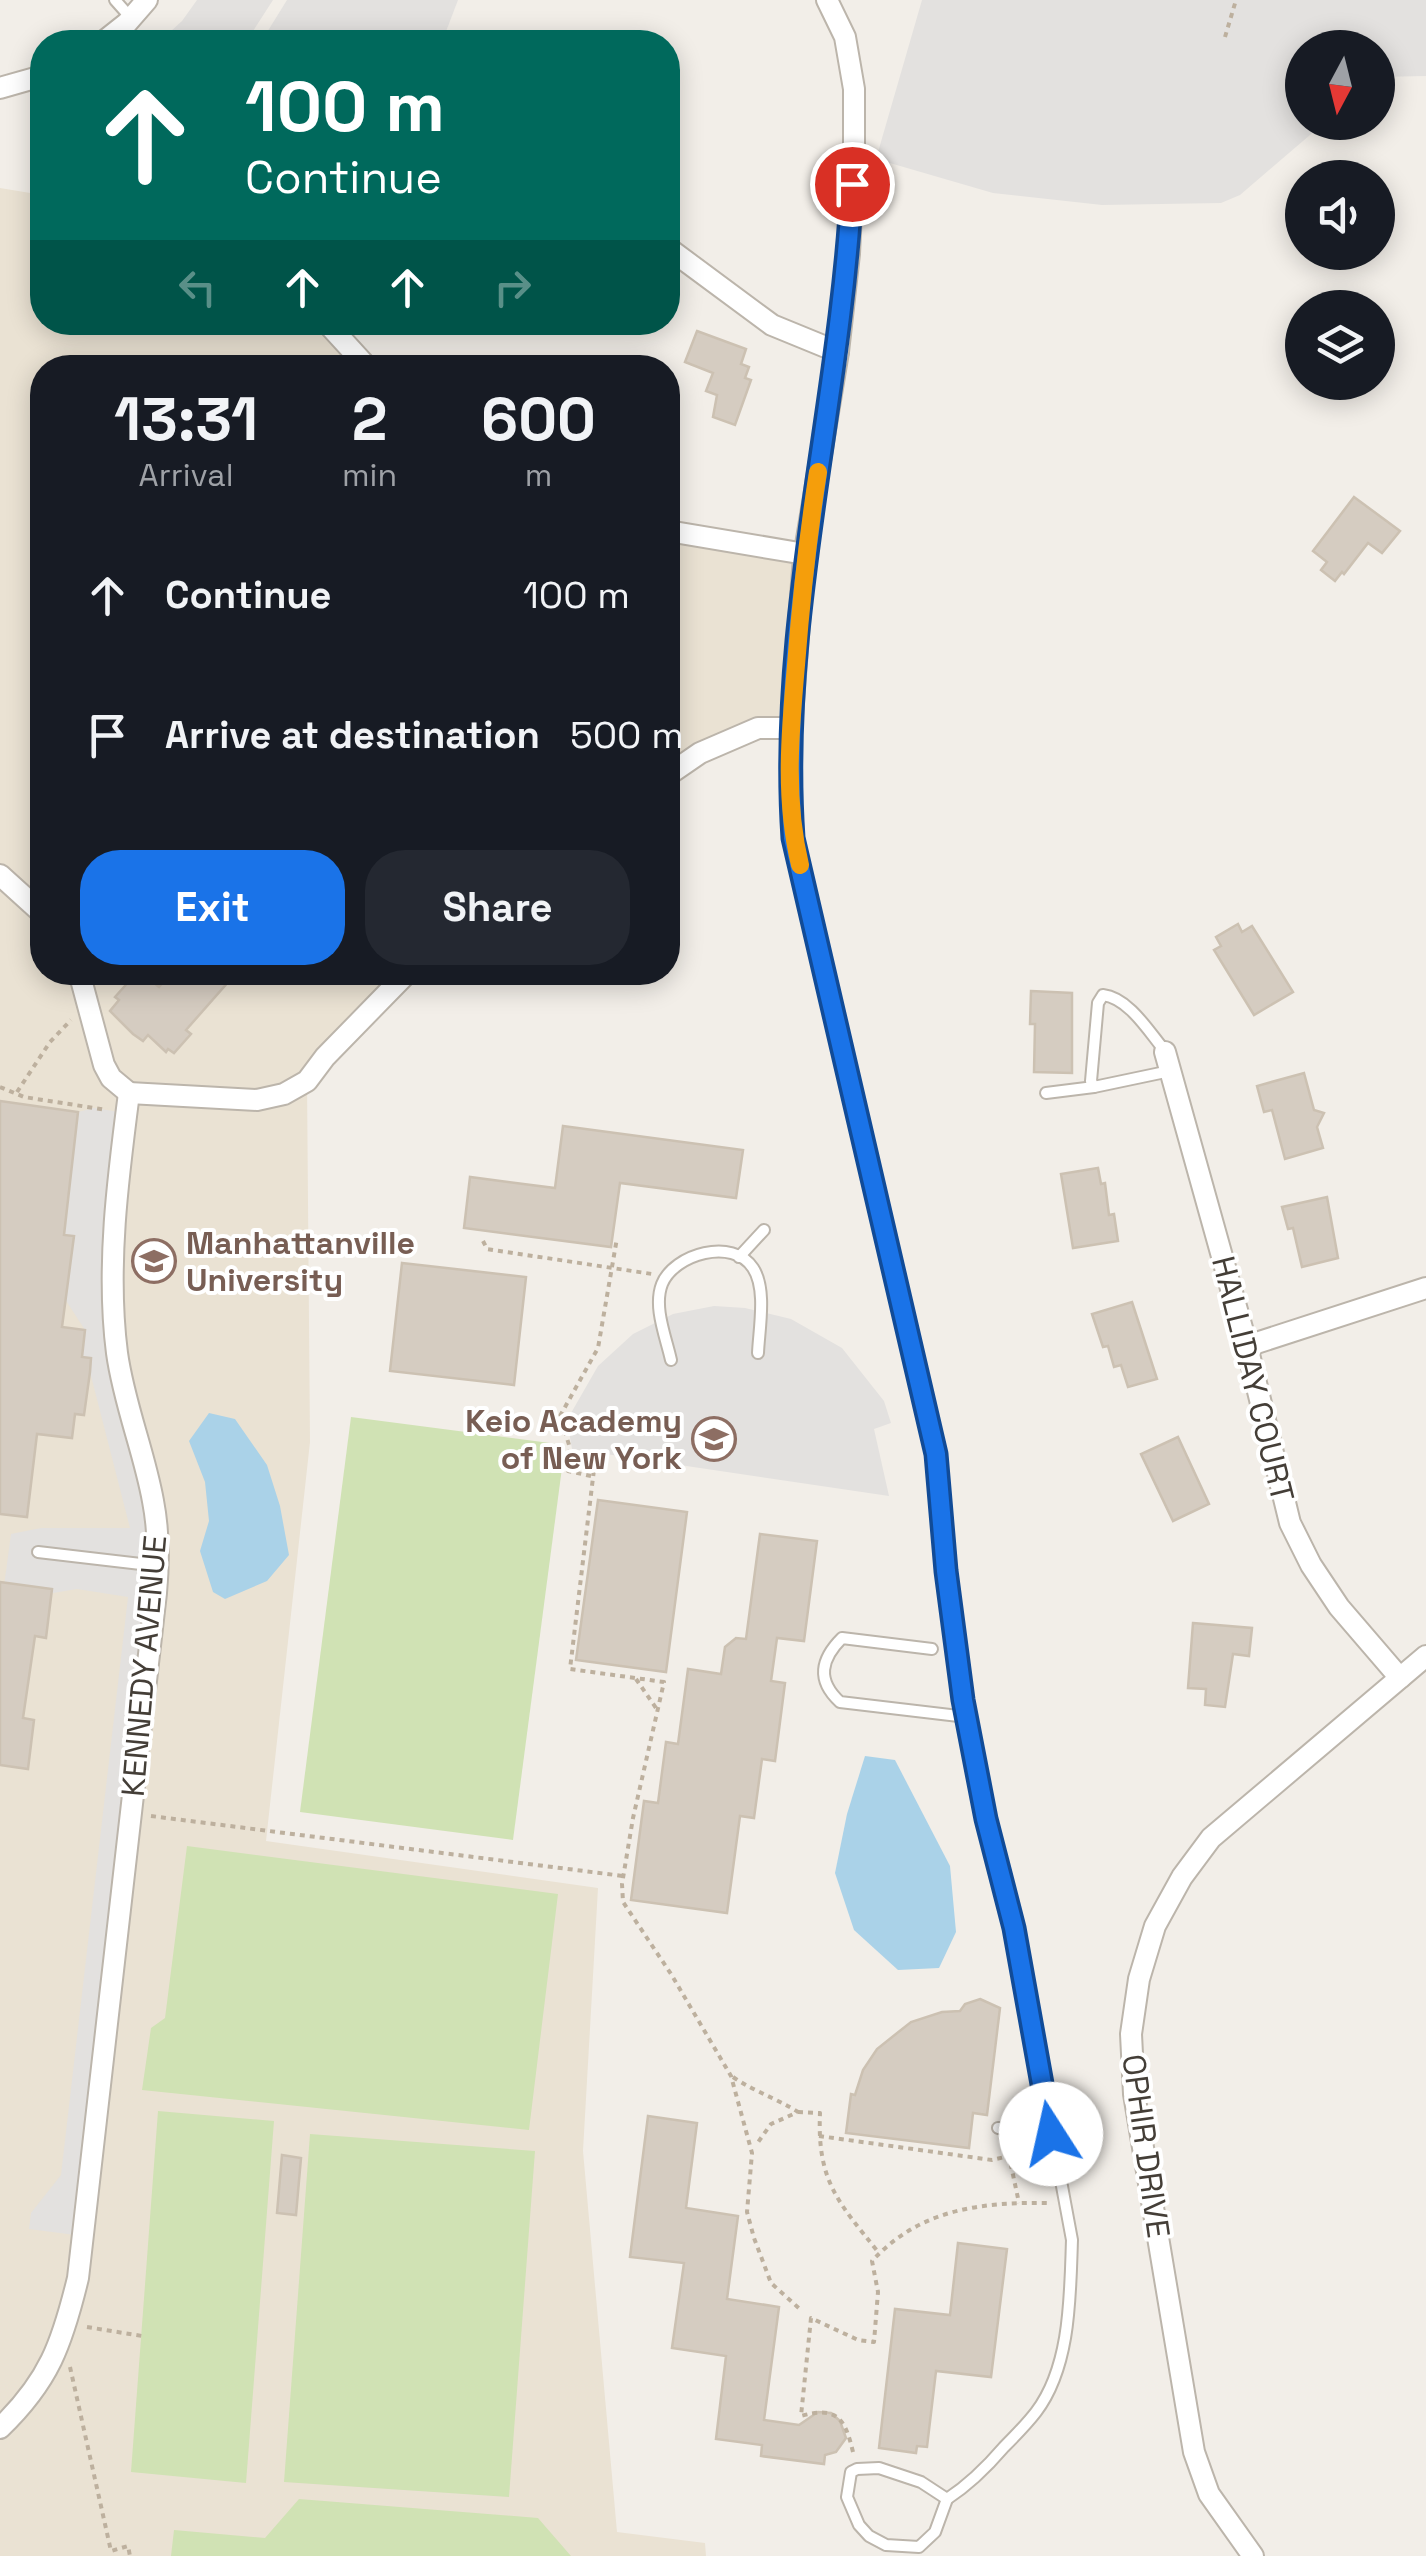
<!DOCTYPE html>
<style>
body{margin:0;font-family:"Space Grotesk",sans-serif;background:#242831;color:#f1f3f6;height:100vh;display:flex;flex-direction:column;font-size:38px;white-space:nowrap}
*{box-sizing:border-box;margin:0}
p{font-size:32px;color:#9ea1a6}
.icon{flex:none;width:55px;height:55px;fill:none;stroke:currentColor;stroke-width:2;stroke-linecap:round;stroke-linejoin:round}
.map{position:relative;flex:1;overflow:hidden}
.drawer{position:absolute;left:30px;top:355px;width:650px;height:630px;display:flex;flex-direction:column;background:#171b24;border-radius:40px;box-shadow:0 5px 25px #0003}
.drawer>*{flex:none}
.banner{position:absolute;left:30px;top:30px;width:650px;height:305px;border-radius:40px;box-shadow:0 5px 25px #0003;background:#00695c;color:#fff;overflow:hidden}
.needle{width:65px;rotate:187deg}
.fabs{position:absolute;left:1285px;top:30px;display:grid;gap:20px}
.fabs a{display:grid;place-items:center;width:110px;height:110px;border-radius:50%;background:#171b24;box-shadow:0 5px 25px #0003;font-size:50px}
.pin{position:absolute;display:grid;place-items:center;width:85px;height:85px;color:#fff;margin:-42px;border:5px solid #fff;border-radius:50%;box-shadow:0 2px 10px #0007}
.me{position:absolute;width:110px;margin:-55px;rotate:350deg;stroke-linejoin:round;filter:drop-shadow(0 0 8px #0008)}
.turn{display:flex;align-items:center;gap:35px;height:210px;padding:0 50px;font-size:45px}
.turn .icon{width:130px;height:130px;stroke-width:2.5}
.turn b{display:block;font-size:70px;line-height:85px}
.lanes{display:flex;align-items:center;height:95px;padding:0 50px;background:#0003;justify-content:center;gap:50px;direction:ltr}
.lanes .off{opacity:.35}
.eta{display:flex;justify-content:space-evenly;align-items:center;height:170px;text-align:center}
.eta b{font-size:60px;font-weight:600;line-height:70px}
.primary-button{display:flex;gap:20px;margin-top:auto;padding:20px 50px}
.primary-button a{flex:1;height:115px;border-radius:40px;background:#1a73e8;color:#fff;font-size:40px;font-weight:600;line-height:115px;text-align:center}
.primary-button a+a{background:#242831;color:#f1f3f6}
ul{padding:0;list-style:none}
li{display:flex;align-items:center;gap:30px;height:140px;padding:0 50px}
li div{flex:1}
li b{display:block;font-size:38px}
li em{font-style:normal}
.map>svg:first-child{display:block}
.education{fill:#eae2d3}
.green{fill:#d0e2b4}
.parking{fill:#e3e1df}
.water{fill:#aad2e8}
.building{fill:#d5ccc1;stroke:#ccc1b2;stroke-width:2.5}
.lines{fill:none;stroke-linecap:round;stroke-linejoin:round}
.lane-casing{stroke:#bcb5ab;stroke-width:14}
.street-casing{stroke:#bcb5ab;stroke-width:24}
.path{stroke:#bdb09e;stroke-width:4;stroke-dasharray:5 5;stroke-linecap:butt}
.lane{stroke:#fff;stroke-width:10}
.street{stroke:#fff;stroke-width:20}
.route-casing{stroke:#114b97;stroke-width:25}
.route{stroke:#1a73e8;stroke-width:18}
.slow{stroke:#f59e0b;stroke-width:18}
.labels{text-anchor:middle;stroke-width:8;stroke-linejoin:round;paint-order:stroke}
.education-label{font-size:32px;font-weight:bold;fill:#785e54;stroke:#fff;text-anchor:start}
.street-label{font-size:32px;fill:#443e37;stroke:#fff}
</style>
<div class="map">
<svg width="1426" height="2556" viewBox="0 0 1426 2556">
<rect width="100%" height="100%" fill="#f2eee8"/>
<!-- education -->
<g class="education">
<polygon points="0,188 42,195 42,322 326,323 368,367 42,368 42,972 408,973 307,1081 310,1442 266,1841 598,1888 583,2151 617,2532 705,2543 706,2556 0,2556"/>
<polygon points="668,531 805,554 791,728 758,728 668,775"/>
</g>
<!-- green -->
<g class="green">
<polygon points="351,1417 565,1445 513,1840 300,1812"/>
<polygon points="187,1846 558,1894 529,2130 142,2090 151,2028 165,2018"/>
<polygon points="158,2111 274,2121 246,2483 131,2472"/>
<polygon points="310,2134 535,2151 509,2497 284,2482"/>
<polygon points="299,2499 538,2518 571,2556 171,2556 174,2530 265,2538"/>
</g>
<!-- parking -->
<g class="parking">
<polygon points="197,0 273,0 246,42 159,42 182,21"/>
<polygon points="287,0 458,0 442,42 261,42"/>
<polygon points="922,0 1426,0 1426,76 1378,77 1378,48 1302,48 1302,122 1324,123 1240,195 1221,203 1102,205 993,193 876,159"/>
<polygon points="94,1108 126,1113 115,1308 158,1534 83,2236 29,2229 31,2213 61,2175 128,1597 77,1589 53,1593 4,1586 11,1534 41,1528 130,1528 90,1372 91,1359 82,1357 85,1330 65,1299 3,1227 67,1206 78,1112"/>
<polygon points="714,1306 745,1308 791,1319 842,1348 884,1401 891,1423 874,1429 889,1496 572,1449 567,1420 598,1366 633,1334 673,1314"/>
</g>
<!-- water -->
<g class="water">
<polygon points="209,1413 235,1419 267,1465 280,1506 289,1555 267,1581 225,1599 213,1592 200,1551 209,1521 205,1482 189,1441"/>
<polygon points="865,1756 895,1760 950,1866 956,1932 939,1968 898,1970 854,1930 835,1873 847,1814"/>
</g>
<!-- building -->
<g class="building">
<polygon points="697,331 746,349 741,364 749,367 745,378 751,380 735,425 713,417 717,395 706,391 713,373 685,362"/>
<polygon points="1354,497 1400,531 1382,553 1368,543 1344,574 1342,572 1335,581 1321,570 1327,562 1313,551"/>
<polygon points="1238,924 1242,932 1252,926 1293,992 1254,1015 1214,950 1221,946 1216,937"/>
<polygon points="172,972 237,972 186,1030 191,1034 174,1053 168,1049 166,1052 148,1035 143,1041 133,1034 110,1011 119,1000 115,997 132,978 136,982 143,974 159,987"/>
<polygon points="1031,991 1072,993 1072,1073 1034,1072 1035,1024 1030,1024"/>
<polygon points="1304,1073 1314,1110 1324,1113 1317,1127 1323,1148 1285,1159 1272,1110 1264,1112 1257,1086"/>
<polygon points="0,1101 78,1112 64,1235 74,1236 62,1327 85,1330 82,1357 91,1358 90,1372 84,1415 75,1414 72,1438 37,1434 27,1517 0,1514"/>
<polygon points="563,1126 743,1150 736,1198 620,1183 611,1247 464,1228 470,1177 555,1188"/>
<polygon points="1098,1168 1101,1184 1105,1183 1109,1215 1114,1214 1118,1241 1073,1248 1061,1174"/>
<polygon points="1327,1197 1338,1258 1302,1267 1293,1228 1288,1229 1282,1207"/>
<polygon points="402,1263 526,1277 514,1385 390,1371"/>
<polygon points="1132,1302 1157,1379 1128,1387 1121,1365 1114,1367 1108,1346 1103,1347 1092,1314"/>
<polygon points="1178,1437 1209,1504 1173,1521 1141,1454"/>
<polygon points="598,1500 687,1512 666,1672 576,1660"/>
<polygon points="760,1534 817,1541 804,1641 777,1638 771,1681 785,1683 775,1761 762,1759 754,1818 740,1816 727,1913 631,1900 644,1801 658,1803 666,1742 678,1744 688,1669 721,1674 725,1647 736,1638 746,1639"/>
<polygon points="0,1582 52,1589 46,1638 35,1636 23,1718 34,1720 28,1769 0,1765"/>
<polygon points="1193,1623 1252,1628 1249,1656 1233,1654 1225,1707 1205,1705 1206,1689 1188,1688"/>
<polygon points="980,1999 1000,2008 987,2115 973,2113 969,2148 846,2133 851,2094 855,2095 863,2070 877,2049 911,2022 942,2012 960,2011 965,2004"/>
<polygon points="648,2116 697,2123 686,2208 738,2216 727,2299 779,2307 764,2420 799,2425 818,2412 831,2413 840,2421 846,2438 836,2452 825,2455 824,2464 761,2456 762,2445 716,2439 726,2356 672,2348 684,2263 630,2257"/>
<polygon points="282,2155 301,2158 296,2215 277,2213"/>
<polygon points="958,2243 1007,2249 991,2377 936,2371 927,2447 917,2446 916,2453 879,2448 895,2309 950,2315"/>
</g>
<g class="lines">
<!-- lane casing -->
<g class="lane-casing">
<g id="lane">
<polyline points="115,0 131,18"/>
<path d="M791 728 789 767 793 837 936 1454 946 1571 963 1699 987 1819 1014 1928 1072 2240C1070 2295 1071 2366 1036 2412 1026 2425 1015 2436 1004 2447 986 2468 970 2484 947 2499"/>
<path d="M1165 1051C1149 1032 1129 998 1103 995L1098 1003 1091 1081 1094 1087 1170 1071"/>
<polyline points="1046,1093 1094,1087"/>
<polyline points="739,1257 764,1230"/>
<path d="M671 1360C666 1337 653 1307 662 1284 674 1254 733 1237 753 1268 767 1289 759 1329 758 1353"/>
<polyline points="38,1552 158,1566"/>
<path d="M932 1649 842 1638C821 1659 816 1680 840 1702L967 1717"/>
<polyline points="998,2128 1051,2134"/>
<polygon points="879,2468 921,2482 947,2499 935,2532 919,2547 886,2545 869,2536 859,2525 847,2497 851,2472 857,2469"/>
</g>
</g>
<!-- street casing -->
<g class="street-casing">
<g id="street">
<polyline points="103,42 127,23 147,0"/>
<polyline points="0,88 42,76"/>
<polyline points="668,248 772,325 838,352"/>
<polyline points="326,322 368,368"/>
<polyline points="668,531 805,554"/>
<polyline points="668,775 700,753 758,728 791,728 804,557 838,352 849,254 854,148 854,89 845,37 827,0"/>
<polyline points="0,875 42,913"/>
<polyline points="79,972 104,1065 111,1078 129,1093"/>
<polyline points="1165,1052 1247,1346 1290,1523 1311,1565 1339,1607 1400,1678"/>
<polyline points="129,1093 257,1100 284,1094 307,1081 325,1057 408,972"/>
<polyline points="1247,1346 1426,1288"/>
<path d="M0 2428C49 2381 62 2344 78 2278L156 1593C159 1562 159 1532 153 1501 144 1451 124 1404 117 1353 106 1268 118 1177 129 1093"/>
<polyline points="1253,2556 1209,2494 1194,2452 1134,2094 1131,2034 1139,1979 1155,1926 1182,1877 1211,1838 1426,1656"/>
</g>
</g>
<!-- path -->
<g class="path">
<polyline points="1225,37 1236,0"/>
<polyline points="0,1087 24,1097 107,1110"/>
<polyline points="17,1092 50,1042 71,1020"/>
<polyline points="483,1241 487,1249 652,1274"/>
<polyline points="595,1461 570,1669 664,1682 633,1818 622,1884 623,1902 671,1974 731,2076 752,2153 747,2212 754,2238 771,2283 802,2311"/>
<polyline points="591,1476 568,1471 570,1448 560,1416 598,1348 617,1238"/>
<polyline points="636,1679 656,1708"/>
<polyline points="151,1816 623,1876"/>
<path d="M733 2077C755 2092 776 2098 798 2112L771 2124 756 2145"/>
<path d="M798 2112 820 2113C817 2181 838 2202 879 2253"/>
<polyline points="819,2136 992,2160 1009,2156 1019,2203"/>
<polyline points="87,2327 142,2336"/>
<polyline points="70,2367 111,2551 128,2546 130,2556"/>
<path d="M853 2452C845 2418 837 2406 801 2416L811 2318 858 2340 874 2342 878 2292 872 2261C921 2208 982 2202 1051 2203"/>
</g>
<!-- lane -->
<use href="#lane" class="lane"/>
<!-- street -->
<use href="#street" class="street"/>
</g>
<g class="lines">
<!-- route casing -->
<g class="route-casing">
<path id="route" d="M852 184C841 403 778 617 793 838L936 1454 946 1571 963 1700 986 1819 1014 1928 1051 2134"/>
</g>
<!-- route -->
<use href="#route" class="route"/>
<!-- slow -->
<path class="slow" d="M800 865C784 799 790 732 796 665 801 600 808 536 818 472"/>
</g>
<!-- icons -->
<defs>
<g id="university-ring" transform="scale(2.25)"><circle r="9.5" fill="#fff" stroke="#8d6e63" stroke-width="1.5"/><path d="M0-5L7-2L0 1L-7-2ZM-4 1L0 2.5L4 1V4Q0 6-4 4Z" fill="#8d6e63"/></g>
<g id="school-ring" transform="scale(2.25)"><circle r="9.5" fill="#fff" stroke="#8d6e63" stroke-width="1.5"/><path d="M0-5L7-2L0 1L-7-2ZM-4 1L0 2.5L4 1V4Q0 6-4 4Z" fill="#8d6e63"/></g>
</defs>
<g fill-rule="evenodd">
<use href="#university-ring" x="154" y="1261"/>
<use href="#school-ring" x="714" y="1439"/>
</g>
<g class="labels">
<!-- education labels -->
<g class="education-label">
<text x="186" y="1254">Manhattanville<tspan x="186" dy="37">University</tspan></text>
<text x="682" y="1432" text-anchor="end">Keio Academy<tspan x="682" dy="37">of New York</tspan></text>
</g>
<!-- street labels -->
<g class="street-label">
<text transform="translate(1253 1379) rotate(76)" y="11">HALLIDAY COURT</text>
<text transform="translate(144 1666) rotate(-85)" y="11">KENNEDY AVENUE</text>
<text transform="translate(1146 2146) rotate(82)" y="11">OPHIR DRIVE</text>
</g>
</g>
</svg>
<div class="fabs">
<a><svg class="needle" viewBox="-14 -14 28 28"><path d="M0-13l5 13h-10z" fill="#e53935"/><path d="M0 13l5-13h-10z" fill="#9ea1a6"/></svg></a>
<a><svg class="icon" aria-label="sound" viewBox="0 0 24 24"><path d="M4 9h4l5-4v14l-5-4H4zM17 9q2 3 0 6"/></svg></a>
<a><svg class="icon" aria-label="layers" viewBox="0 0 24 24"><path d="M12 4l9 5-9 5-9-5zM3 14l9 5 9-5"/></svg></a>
</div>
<div class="pin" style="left:852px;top:184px;background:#d93025"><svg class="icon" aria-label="arrive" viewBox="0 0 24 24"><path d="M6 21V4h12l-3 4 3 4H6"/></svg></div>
<svg class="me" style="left:1051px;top:2134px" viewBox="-20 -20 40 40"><circle r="19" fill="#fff"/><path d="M0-13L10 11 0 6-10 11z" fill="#1a73e8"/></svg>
<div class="banner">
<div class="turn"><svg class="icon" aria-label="ahead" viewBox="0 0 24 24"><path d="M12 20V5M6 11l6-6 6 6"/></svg><div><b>100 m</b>Continue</div></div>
<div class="lanes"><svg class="icon off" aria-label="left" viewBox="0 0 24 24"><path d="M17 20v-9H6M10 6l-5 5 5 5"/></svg><svg class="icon" aria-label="ahead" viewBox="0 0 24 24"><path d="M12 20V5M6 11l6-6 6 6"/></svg><svg class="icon" aria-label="ahead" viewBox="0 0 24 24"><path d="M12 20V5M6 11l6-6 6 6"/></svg><svg class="icon off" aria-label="right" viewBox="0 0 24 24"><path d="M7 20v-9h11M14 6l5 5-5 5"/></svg></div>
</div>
<section class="drawer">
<div class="eta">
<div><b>13:31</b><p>Arrival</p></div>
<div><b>2</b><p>min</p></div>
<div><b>600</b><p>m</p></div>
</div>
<ul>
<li><svg class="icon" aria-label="ahead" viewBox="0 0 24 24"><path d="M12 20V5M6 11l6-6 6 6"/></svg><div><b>Continue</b></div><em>100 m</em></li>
<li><svg class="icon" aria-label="arrive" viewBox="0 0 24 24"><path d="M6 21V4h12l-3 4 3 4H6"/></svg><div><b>Arrive at destination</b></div><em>500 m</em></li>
</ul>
<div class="primary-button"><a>Exit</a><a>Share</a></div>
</section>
</div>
